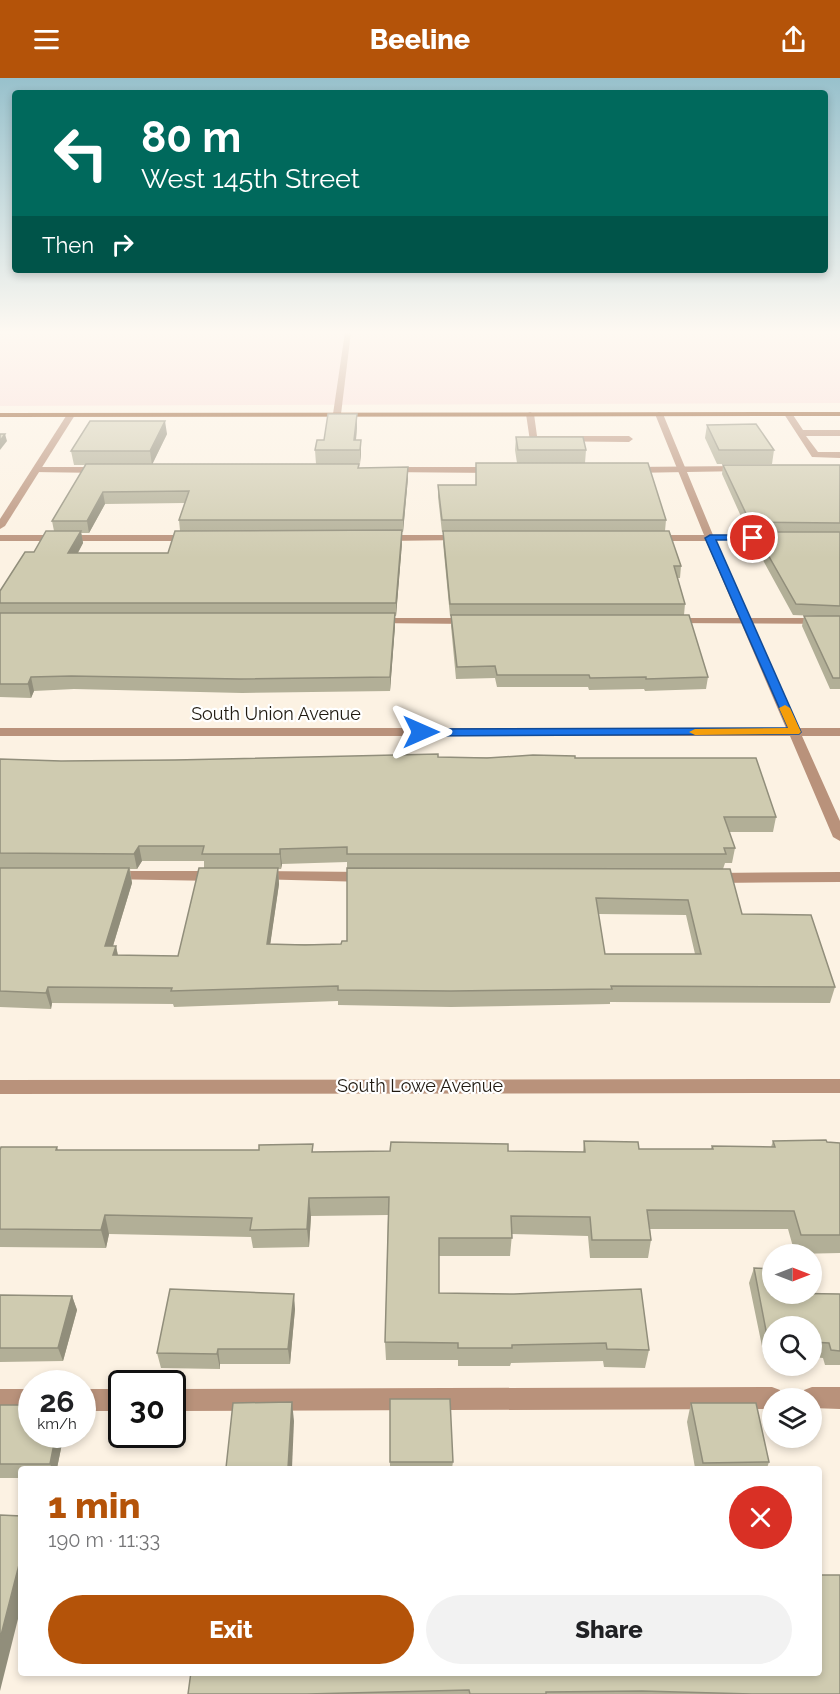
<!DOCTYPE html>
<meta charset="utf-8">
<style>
body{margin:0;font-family:Raleway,sans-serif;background:#f2f2f2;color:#202124;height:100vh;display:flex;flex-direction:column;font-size:22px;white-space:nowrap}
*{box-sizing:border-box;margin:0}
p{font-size:20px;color:#757577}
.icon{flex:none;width:33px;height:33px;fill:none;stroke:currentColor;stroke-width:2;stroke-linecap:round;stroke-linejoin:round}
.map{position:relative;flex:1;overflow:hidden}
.side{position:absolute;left:18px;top:1388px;width:804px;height:210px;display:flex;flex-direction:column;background:#fff;border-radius:6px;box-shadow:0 3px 9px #0003}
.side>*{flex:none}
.hud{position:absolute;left:12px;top:12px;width:816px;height:183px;border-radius:6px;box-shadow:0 3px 9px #0003;background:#00695c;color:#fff;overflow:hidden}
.needle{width:39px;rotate:90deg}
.tools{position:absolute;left:762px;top:1166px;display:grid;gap:12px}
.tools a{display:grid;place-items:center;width:60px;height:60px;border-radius:50%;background:#fff;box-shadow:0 3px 9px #0003;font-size:30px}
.speed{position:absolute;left:18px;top:1292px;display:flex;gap:12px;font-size:30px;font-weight:700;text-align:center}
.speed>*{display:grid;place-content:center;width:78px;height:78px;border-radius:50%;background:#fff;box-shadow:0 3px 9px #0003;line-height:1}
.speed small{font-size:15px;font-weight:400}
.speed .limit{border:3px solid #111;border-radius:9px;background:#fff;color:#111}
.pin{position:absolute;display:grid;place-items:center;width:51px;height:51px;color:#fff;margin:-26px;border:3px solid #fff;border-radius:50%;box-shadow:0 2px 6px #0007}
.me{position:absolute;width:66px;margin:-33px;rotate:90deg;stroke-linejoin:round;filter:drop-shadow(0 0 4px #0008)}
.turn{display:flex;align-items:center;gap:21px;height:126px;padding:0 30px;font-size:27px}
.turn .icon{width:78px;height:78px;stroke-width:2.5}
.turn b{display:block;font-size:42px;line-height:51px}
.then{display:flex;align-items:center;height:57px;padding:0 30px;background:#0003;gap:12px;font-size:22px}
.round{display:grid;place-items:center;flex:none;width:63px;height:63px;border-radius:32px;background:#f2f2f2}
.overview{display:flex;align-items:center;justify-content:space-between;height:102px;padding:0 30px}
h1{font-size:36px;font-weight:800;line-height:45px;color:#b45309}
.button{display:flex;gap:12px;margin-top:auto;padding:12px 30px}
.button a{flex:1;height:69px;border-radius:36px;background:#b45309;color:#fff;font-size:24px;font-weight:800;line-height:69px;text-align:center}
.button a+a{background:#f2f2f2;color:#202124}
header{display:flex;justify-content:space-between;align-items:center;height:78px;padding:0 30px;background:#b45309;color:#fff;font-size:27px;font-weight:800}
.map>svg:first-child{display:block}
.green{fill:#f9dcd8}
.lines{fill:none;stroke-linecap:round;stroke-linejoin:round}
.service{fill:#b9927b;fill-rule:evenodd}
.minor{fill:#b9927b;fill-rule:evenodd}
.primary{fill:#823f0b;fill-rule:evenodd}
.wall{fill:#b2af97;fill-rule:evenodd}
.shaded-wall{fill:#918e7b}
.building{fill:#cfcbb0;stroke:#918e7b;stroke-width:1.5;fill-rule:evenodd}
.route{fill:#1a73e8;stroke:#114b97;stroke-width:1.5}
.slow{fill:#f59e0b}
.labels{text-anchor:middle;stroke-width:4.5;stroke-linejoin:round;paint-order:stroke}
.street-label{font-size:18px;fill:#201a11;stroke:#fff}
</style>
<header><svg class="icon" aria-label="menu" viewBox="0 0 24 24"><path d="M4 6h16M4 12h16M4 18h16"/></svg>Beeline<svg class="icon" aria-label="share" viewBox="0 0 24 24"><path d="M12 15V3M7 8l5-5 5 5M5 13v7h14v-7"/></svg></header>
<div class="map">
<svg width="840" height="1616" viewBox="0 0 840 1616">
<rect width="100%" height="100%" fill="#fcf2e3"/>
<!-- green -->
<polygon class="green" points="0,254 840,254 840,325 0,328"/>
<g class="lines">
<!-- service -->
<g class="service">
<polygon points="345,254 351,254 341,336 337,338 333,336"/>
<polygon points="530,334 534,336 537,358 629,358 633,361 629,364 530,363 526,336"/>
<polygon points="785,334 791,334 803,352 840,352 840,358 806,358 818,374 840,374 840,380 812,379 784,336"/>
<polygon points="741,388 745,391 744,393 630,395 626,392 630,389"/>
<polygon points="36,389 102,389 106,392 102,395 33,394 33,390"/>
<polygon points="387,389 495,389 499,392 495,395 384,394 384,390"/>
<polygon points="375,540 471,540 477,543 471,546 371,545 371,541"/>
<polygon points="672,540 840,540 840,546 668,545 668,541"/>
<polygon points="111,793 216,793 223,798 216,803 106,801 104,798"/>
<polygon points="258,793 366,794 373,799 366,804 253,801 251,798"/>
<polygon points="840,794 840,804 714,805 707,800 714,795"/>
<polygon points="772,1309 780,1312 783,1320 772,1320 772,1331 172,1333 172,1311"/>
<polygon points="812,1309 840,1309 840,1331 812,1330 812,1320 801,1320 804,1312"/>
<rect x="0" y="1311" width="32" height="22"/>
<rect x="82" y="1311" width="40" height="22"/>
</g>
<!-- minor -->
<g class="minor">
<polygon points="659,334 663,336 713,457 774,456 779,459 774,462 716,462 799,650 840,650 840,658 802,658 840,743 840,763 833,759 790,658 0,658 0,650 786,650 706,463 651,463 646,460 651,457 704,457 655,336"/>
<polygon points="68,335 75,337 5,448 0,451 0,441"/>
<polygon points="0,457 192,457 197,460 192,463 0,463"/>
<polygon points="462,457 465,458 465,462 384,463 379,460 384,457"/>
<polygon points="840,1001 840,1015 0,1016 0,1002"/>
</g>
<!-- primary -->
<polygon class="primary" points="840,334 840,338 0,339 0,335"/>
</g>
<!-- wall -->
<g class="wall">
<path d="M357 336V349L356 362 361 376 359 390 408 389V400L403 454H402V465L396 538H395V548L390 613 242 615 74 611 34 613 31 620 0 619V513L34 474 54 453 52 443 86 387H74L71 373 167 356 152 386H316L315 372 324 362ZM185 425 179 442 180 453 168 475H78L83 465 81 455H89L105 426Z"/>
<polygon points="707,347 774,372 772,386 717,386 705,360"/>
<polygon points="516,359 586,372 585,385 666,442 665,453 681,488 680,500 677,500 685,526 684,537 708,599 706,611 645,613 644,611 589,612 588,609 497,609 495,600 456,601 451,548 451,538 450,538 443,465 443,454 442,454 438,419 438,407 475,407 517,385 515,372"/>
<polygon points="723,387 840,387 840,611 830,611 802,548 804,538 818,538 793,537 753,464 755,454 825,454 748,454 722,396"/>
<path d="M438 679 575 680 776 739 773 754H729L735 770 732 785H725L723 791 742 836 835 909 830 925 610 924V926L451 929 338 927V923L174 929 173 926 52 925 51 931 0 929V681L61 683ZM142 783H204V790L178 878 118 877 116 868H113L132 805 130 791H137ZM347 784V863L341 866H270L279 806 278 791H281L282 786ZM598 836 686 837 695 876H605Z"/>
<polygon points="584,1063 639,1071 711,1071 712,1068 771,1069 773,1063 840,1065 840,1175 795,1176 788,1151 650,1151 651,1162 648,1180 590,1180 588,1158 512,1156 510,1178 439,1178 439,1215 649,1272 645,1290 604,1289 603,1283 511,1285 510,1288 458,1288 458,1282 386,1282 385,1264 388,1137 311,1138 309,1169 253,1170 251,1159 109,1156 106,1170 0,1169 0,1072 57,1069 58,1072 259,1072 313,1066 313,1074 508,1073 583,1074"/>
<polygon points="754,1190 772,1215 840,1216 840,1287 825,1287 823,1280 812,1279 812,1248 772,1248 772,1278 764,1278 749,1205"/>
<polygon points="0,1217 72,1218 77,1232 63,1283 0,1284"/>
<polygon points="295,1231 290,1286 220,1286 220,1291 161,1290 157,1275"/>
<polygon points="390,1321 453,1384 452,1390 390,1390"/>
<polygon points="691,1325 769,1384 767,1390 695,1390 687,1344"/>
<polygon points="0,1327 64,1356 57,1390 21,1390 21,1400 0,1400"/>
<polygon points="191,1594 840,1616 188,1616"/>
</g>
<!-- shaded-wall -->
<g class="shaded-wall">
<polygon points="357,336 357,349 355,372 354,362"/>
<polygon points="165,343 167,356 152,387 150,373"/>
<polygon points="5,356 7,363 0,372 0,363"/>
<polygon points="361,362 361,376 360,386 360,372"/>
<polygon points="408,389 408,400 403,454 403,442"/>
<polygon points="103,414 105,426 89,455 87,443"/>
<polygon points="402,452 402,465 396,538 396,525"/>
<polygon points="81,453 83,465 71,487 68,475"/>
<polygon points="395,535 395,548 390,613 390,599"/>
<polygon points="31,599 34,613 31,620 28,606"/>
<polygon points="139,768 142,783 137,791 134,776"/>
<polygon points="280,771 282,786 281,791 280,776"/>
<polygon points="129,790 132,805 108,884 105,868"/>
<polygon points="278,790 279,806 268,882 267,866"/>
<polygon points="116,868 119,884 113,877"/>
<polygon points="48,909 52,925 51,931 46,915"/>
<polygon points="309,1120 311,1138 309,1169 307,1151"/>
<polygon points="105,1137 109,1156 106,1170 101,1152"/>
<polygon points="294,1216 295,1231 290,1286 288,1271"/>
<polygon points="72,1218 77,1232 63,1283 58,1270"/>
<polygon points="218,1271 220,1286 220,1291 217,1276"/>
<polygon points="292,1324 294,1343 292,1390 288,1390"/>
<polygon points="56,1356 64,1356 57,1390 52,1390 50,1386"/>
<polygon points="21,1479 21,1529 0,1613 0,1561"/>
</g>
<!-- building -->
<g class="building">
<polygon points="328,336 357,336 354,362 361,362 360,372 315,372 317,362 324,362"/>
<polygon points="90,343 165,343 150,373 71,373"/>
<polygon points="756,346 774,372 719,372 707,347"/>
<polygon points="0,356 5,356 0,363"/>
<polygon points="516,359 583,359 586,372 518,372"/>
<polygon points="476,385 648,385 666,442 442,442 438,407 476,407"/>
<polygon points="86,386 359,386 358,390 408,389 403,442 179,442 189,413 103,414 87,443 52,443"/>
<polygon points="723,387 840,387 840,445 750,444"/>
<polygon points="402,452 396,525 0,525 0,513 25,474 34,474 46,453 81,453 68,475 168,475 175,453"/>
<polygon points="443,453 669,453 681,488 674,488 685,526 450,526"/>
<polygon points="755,454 840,454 840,528 796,526"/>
<polygon points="0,535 395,535 390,599 240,601 71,598 31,599 28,606 0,606"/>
<polygon points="451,537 689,537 708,599 646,601 646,599 590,600 589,597 497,597 495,588 457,589"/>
<polygon points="804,538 840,538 840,600 833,600"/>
<polygon points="438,676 438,679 487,680 533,677 575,678 575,680 756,680 776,739 724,739 735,770 724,770 726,776 347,776 347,769 280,771 280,776 202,776 204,768 139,768 134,776 0,775 0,681 61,683 175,682"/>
<path d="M0 790H129L105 868H116L113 877 178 878 199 790H278L267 866 305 867 341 866 342 863H347V790L730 791 742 836 811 837 835 909 611 908 612 911 451 913 338 912V908L171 913 172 910 48 909 46 915 0 913ZM596 820 688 822 701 876H605Z"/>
<polygon points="826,1062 827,1064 840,1065 840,1157 801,1157 794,1133 647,1132 651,1162 592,1162 590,1139 511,1138 512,1160 439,1160 439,1215 514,1216 641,1211 649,1272 607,1271 606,1265 512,1267 512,1270 458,1270 458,1265 385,1264 389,1119 309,1120 307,1151 250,1152 252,1140 105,1137 101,1152 0,1151 0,1072 1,1069 57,1069 56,1072 259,1072 259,1067 313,1066 312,1074 390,1073 391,1064 508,1066 508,1073 585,1074 584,1063 638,1064 639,1071 713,1071 712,1068 775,1069 773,1063"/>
<polygon points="754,1190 772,1191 772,1215 840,1216 840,1273 831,1272 829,1265 812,1264 812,1248 772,1248 772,1263 768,1263"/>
<polygon points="170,1211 294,1216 288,1271 218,1271 217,1276 157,1275"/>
<polygon points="0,1217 72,1218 58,1270 0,1270"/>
<polygon points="390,1321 450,1321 453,1384 390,1384"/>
<polygon points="292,1324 288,1390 226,1390 233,1325"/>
<polygon points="691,1325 756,1325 769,1384 703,1385"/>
<polygon points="0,1327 32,1327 32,1356 56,1356 50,1386 0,1386"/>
<polygon points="0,1437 21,1438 21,1479 0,1561"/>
<polygon points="819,1497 840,1497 840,1616 752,1616 642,1613 546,1614 546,1616 470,1616 469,1612 307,1616 188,1616 191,1594 819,1594"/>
</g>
<!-- sky -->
<linearGradient id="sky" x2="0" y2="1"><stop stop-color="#98c1cc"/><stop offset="0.53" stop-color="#fef9f2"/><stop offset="1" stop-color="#fef9f2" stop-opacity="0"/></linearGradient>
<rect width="840" height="480" fill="url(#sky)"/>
<!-- route -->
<polygon class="route" points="753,457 758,460 756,462 716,462 801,654 799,656 421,658 415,654 421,651 788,650 705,460 710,457"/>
<!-- slow -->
<polygon class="slow" points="785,627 790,630 801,654 799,656 695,657 689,654 695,651 788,650 779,630"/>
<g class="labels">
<!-- street labels -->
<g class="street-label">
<text x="276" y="642">South Union Avenue</text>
<text x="420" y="1014">South Lowe Avenue</text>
</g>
</g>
</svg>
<div class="tools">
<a><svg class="needle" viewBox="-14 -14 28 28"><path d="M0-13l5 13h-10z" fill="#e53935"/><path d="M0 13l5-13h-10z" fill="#757577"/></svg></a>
<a><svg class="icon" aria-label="search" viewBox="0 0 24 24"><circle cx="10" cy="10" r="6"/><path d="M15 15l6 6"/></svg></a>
<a><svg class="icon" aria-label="layers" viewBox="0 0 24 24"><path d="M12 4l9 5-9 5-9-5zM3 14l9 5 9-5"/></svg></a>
</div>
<div class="speed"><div>26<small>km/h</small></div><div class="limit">30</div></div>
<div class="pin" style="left:753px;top:460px;background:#d93025"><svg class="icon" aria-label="arrive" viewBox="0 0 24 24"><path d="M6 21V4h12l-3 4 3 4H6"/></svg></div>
<svg class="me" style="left:421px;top:654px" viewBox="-20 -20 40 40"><path d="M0-17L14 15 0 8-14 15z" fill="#1a73e8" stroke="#fff" stroke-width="4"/></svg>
<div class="hud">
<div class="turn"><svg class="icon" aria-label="left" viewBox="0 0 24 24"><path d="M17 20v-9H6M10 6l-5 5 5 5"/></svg><div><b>80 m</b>West 145th Street</div></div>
<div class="then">Then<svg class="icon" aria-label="right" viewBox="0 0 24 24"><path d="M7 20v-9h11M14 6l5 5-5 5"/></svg></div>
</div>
<section class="side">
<div class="overview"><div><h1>1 min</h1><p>190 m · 11:33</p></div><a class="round" style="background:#d93025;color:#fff"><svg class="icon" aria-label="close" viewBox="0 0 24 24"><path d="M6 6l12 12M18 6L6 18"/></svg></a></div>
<div class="button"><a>Exit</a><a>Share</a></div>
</section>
</div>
